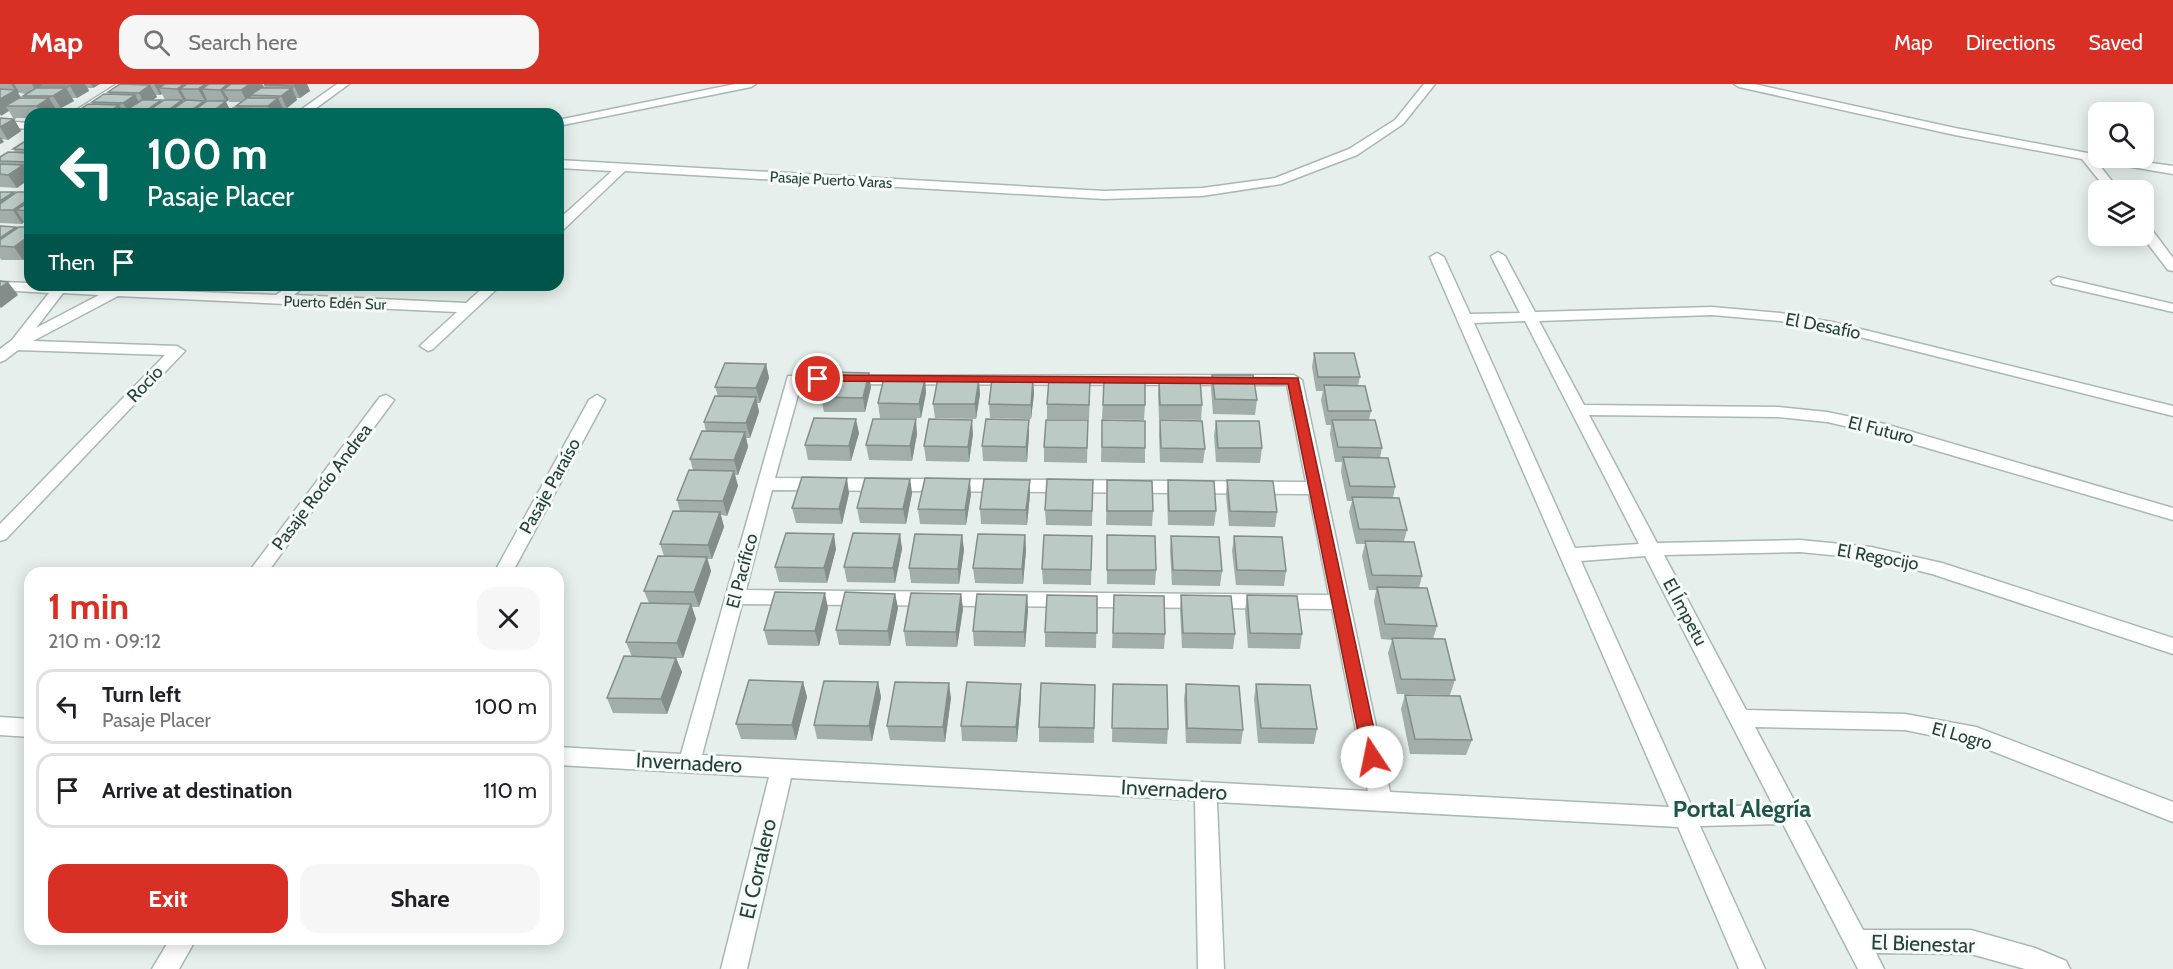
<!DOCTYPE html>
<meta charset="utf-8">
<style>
body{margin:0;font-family:Cabin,sans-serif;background:#f6f6f6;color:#202124;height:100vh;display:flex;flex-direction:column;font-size:22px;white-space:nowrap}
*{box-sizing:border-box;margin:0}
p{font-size:20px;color:#757577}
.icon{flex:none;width:33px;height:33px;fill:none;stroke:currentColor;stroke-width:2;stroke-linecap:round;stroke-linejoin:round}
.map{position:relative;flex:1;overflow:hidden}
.side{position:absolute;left:24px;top:483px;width:540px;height:378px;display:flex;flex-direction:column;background:#fff;border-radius:18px;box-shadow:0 3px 15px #0003}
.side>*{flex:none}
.guide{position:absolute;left:24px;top:24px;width:540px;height:183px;border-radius:18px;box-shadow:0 3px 15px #0003;background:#00695c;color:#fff;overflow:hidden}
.tools{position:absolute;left:2088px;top:18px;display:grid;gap:12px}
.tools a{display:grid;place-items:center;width:66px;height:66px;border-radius:12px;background:#fff;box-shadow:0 3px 15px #0003;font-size:30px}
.pin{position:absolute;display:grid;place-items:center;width:51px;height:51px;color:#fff;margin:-26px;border:3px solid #fff;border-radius:50%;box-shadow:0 2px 6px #0007}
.me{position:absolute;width:66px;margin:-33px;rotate:349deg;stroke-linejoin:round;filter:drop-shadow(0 0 4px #0008)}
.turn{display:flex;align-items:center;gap:21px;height:126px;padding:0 24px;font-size:27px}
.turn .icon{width:78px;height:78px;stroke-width:2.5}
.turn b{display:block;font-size:42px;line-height:51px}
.then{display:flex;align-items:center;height:57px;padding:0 24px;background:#0003;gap:12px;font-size:22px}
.round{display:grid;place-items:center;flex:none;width:63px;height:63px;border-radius:18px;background:#f6f6f6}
.overview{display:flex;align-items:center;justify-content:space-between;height:102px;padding:0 24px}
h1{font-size:36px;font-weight:700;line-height:45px;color:#d93025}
.cta{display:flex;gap:12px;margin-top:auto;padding:12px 24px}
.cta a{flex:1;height:69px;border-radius:18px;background:#d93025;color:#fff;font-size:24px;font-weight:700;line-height:69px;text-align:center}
.cta a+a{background:#f6f6f6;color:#202124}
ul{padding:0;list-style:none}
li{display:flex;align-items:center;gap:18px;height:75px;margin:0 12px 9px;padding:0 12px;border:3px solid #e0e0e0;border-radius:18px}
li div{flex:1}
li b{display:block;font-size:22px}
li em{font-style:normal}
header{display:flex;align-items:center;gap:36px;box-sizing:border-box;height:84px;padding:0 30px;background:#d93025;color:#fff}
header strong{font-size:28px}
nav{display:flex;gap:33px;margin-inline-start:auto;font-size:21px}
.search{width:420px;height:54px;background:#f6f6f6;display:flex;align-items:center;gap:15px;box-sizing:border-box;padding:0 21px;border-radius:18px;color:#757577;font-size:22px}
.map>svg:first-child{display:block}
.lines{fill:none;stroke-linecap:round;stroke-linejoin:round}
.minor-casing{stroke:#a8b8b2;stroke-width:3}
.minor{fill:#fff;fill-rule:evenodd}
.wall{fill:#a1aea9;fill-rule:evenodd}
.shaded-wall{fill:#838d89}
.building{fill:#bbcac4;stroke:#838d89;stroke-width:1.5}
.route{fill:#d93025;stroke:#8d1f18;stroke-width:1.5}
.labels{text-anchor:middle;stroke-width:6;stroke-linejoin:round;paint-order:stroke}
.far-street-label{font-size:15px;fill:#24423a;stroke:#f7fbf9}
.street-label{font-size:18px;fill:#24423a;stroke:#f7fbf9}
.near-street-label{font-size:21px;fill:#24423a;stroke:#f7fbf9}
.near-neighbourhood-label{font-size:24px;font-weight:bold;fill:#1f5548;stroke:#f7fbf9}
</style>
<header>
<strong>Map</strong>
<div class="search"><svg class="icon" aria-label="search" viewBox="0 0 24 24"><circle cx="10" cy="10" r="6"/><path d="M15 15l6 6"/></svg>Search here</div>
<nav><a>Map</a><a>Directions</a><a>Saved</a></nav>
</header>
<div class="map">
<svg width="2173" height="885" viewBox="0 0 2173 885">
<rect width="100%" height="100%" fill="#e6efeb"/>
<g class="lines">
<!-- minor casing -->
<g class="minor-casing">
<g id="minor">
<polygon points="117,0 130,0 84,30 70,30"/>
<polygon points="337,0 349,0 308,30 295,30"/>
<polygon points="735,0 756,0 751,3 558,42 558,36"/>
<polygon points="1424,0 1435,0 1403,40 1357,71 1281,100 1202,112 1104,115 625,87 563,146 558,147 558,136 612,87 558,84 558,76 1104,107 1202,104 1275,94 1349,65 1395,36"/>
<polygon points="1734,0 1754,0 1955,44 2098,71 2098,74 2116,74 2173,82 2173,90 2096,77 2119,106 2107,106 2082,75 1955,51 1739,3"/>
<polygon points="0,37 30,39 30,45 0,43"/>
<polygon points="2144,141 2149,142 2173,174 2173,187 2168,186 2142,152"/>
<path d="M1498 168 1505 172 1535 228 1712 223 1780 229 1832 238 2173 322V332L1832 246 1780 237 1712 231 1539 237 1584 321 1778 323 1827 328 1885 340 2173 424V436L1876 349 1827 338 1778 333 1589 331 1657 459 1800 456 1871 463 1942 479 2173 554V570L1932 490 1871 475 1800 468 1664 471 1746 626 1905 630 1976 643 2173 718V738L1974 660 1905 646 1755 643 1863 846H1971L2035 864 2066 877 2070 885H2025L1971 870 1876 869 1884 885H1858L1783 740 1700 742 1765 885H1739L1678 743 1217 718 1224 885H1198L1195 716 791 694 747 885H721L769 693 558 681V663L681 670 788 292 1294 291 1302 296 1390 708 1669 723 1430 173 1437 169 1444 173 1470 230 1520 229 1491 172ZM1525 237 1639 460 1575 464 1474 239ZM801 300 1287 301 1306 398 775 394ZM772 406 1309 410 1329 511 746 506ZM1645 472 1773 721 1692 723 1581 477ZM742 520 1332 525 1368 707 702 671Z"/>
<polygon points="2058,193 2173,220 2173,228 2053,200 2051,197"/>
<path d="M0 198 30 199V201L276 211 290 201H306L294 211 466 219 486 201H501L433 265 428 267 420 262 423 259 457 228 118 212 33 257 177 262 185 267 6 455 0 457V440L165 271 18 266 5 276 0 278V265L12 256 49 209 0 206ZM63 209 99 211 36 244Z"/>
<polygon points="386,311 394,316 267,489 248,489 380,313"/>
<polygon points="597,311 605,316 512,489 494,489 589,316"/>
<polygon points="0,633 30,635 30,653 0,651"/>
<polygon points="170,855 196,855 179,885 152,885"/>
</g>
</g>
<!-- minor -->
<use href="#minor" class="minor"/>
</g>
<!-- wall -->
<g class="wall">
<path d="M0 0H100L93 4H88L89 7 77 14H72L74 17 61 24H55L57 27 52 30H30V34H13L9 27 0 31ZM19 8 20 9 26 10 23 12 24 14H21L18 9Z"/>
<path d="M124 0H262L265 4 264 1 266 0H307L310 7 300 14H296L297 16 287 24H283L284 27 280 30H76L75 29 93 21 92 18 109 10 108 8ZM162 10 165 16 161 18 153 16 157 13 156 11H160ZM229 16V18H241L236 22 237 24 230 26 226 18Z"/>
<polygon points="0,34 14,35 21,47 8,56 2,55 4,58 0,60"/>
<polygon points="30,56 30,99 28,96 17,104 0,103 0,73 15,68 13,65"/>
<polygon points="0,108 15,110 30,108 30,140 25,140 24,138 22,140 0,139"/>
<polygon points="0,142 17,144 30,143 30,171 23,176 1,176 0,174"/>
<polygon points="1314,269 1360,293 1358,302 1371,327 1369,336 1382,364 1380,374 1395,403 1393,414 1407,446 1404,457 1422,492 1419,504 1437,542 1433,555 1455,596 1450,611 1397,610 1388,569 1392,556 1381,555 1374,518 1376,506 1369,506 1362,472 1365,460 1356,460 1349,428 1352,417 1347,417 1341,388 1342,378 1335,378 1330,350 1331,341 1326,341 1321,316 1323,307 1316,307 1312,283"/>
<polygon points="766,280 769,294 760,319 757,319 759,328 750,354 746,354 748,363 738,391 735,391 738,402 727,432 721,431 724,443 712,475 707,475 711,487 699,523 692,523 696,535 683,574 676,574 682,588 667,630 613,629 607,614 632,573 626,558 649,519 644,507 664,472 660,460 680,427 677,416 693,386 690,375 706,348 704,338 718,312 715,303"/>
<polygon points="1212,291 1257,316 1255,331 1213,330 1211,305"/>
<polygon points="925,295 926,309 921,334 880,334 878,319"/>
<polygon points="1033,295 1034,310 1031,335 990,334 989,320"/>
<polygon points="1104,296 1145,321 1144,336 1102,335"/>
<polygon points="1159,296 1202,321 1201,336 1159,335 1158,310"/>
<polygon points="871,303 865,328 824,328 821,313"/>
<polygon points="980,310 976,335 935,334 933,320"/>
<polygon points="1090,310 1089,335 1047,335 1047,320"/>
<polygon points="1029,336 1029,350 1027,378 983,377 982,362"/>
<polygon points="1088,336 1087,379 1044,378 1044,363"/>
<polygon points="1102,336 1145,364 1145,379 1101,378"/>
<polygon points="1160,336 1205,365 1203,379 1160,378 1159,351"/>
<polygon points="1216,337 1262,364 1260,379 1216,378 1214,351"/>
<polygon points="859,349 851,377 808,376 805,361"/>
<polygon points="917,350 912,377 869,376 866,361"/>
<polygon points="973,350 969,378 926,377 924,362"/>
<polygon points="910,395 912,409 906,440 860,439 857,424"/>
<polygon points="1093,396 1092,442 1046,441 1045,426"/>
<polygon points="1107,396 1153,427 1152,442 1106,441"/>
<polygon points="1168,396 1216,427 1214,442 1168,441 1167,411"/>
<polygon points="1227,396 1277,428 1275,443 1229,442 1226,411"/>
<polygon points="849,409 842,440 796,439 792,424"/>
<polygon points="971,410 966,441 920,440 918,425"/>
<polygon points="1030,410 1027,441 981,440 980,425"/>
<polygon points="900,450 902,465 895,499 847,498 844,483"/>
<polygon points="962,451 964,466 959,500 911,499 909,484"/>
<polygon points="1025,451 1026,466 1023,500 975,499 973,484"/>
<polygon points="1107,451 1156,486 1155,501 1107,500"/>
<polygon points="1092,452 1091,501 1043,500 1042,485"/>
<polygon points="1171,452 1222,487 1220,502 1172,501 1170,467"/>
<polygon points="1234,452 1286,487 1284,502 1236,501 1232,467"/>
<polygon points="836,465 827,499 779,498 775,483"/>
<polygon points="895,510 898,524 890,562 839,561 836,546"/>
<polygon points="961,510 963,525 957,563 906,562 904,547"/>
<polygon points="1027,511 1028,526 1025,563 974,562 973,547"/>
<polygon points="1114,511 1165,550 1164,565 1112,564"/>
<polygon points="1181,511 1235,550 1233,565 1182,564 1180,526"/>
<polygon points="1247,511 1302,550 1300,565 1248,564 1245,526"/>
<polygon points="1097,512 1096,564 1045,563 1045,548"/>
<polygon points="828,524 819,562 768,561 764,546"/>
<polygon points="803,598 807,613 796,656 741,655 736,640"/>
<polygon points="878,598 881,613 872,657 817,655 814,641"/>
<polygon points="1113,600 1168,645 1167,660 1112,658"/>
<polygon points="1186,600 1243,646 1241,660 1186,659 1184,615"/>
<polygon points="1256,600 1317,645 1314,660 1258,659 1254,615"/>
<polygon points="1095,601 1094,659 1039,658 1039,643"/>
<polygon points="1405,611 1472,656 1466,671 1410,670 1401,625"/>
<polygon points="951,614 945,658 890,656 887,642"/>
<polygon points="1021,614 1017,658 962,657 961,642"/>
</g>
<!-- shaded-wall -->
<g class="shaded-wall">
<polygon points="11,0 14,0 19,8 18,9 24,18 5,22 9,27 1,32 0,29 0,13 15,6"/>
<polygon points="32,0 54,0 39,2 43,7 38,10"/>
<polygon points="74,0 85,0 89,7 77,14 70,2"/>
<polygon points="91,0 100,0 93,4"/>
<polygon points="154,0 170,0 159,4 162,10 160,11"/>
<polygon points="184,0 262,0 265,5 250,11 252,15 247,18 241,6 223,6 229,16 226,18 232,30 141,30 161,16 167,27 182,16 189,28 204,17 210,29 226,17 220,6 202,5 207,16 205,17 198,5 180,5 186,15 184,17 177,5"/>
<polygon points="297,0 307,0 310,7 300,14 294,2"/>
<polygon points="150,1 157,13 145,21 139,9"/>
<polygon points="66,4 74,17 61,24 53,12"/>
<polygon points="292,4 297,16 287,24 281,12"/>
<polygon points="135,11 142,23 129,29 123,19"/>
<polygon points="49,14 57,27 52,30 41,30 37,22"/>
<polygon points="278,14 284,27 280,30 271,30 268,22"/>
<polygon points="119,21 124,29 107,30 107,29"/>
<polygon points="264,25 267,30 257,30"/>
<polygon points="14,35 21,47 8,56 0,43"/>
<polygon points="0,53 4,58 0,60"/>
<polygon points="23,81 29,90 24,90 28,96 17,104 8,91"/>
<polygon points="14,108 22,120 30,114 30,127 16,126 24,138 22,140 13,126 0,126 0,117"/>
<polygon points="16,143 24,155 30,151 30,171 23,176 14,163 0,162 0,154"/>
<polygon points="8,198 18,211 1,224 0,223 0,204"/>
<polygon points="766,280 769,294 760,319 756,304"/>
<polygon points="869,289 871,303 865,328 863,314"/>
<polygon points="925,295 926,309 921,334 919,320"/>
<polygon points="979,295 980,310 976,335 975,320"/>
<polygon points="1033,295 1034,310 1031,335 1031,321"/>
<polygon points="756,313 759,328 750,354 746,339"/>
<polygon points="856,335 859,349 851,377 849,362"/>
<polygon points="916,335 917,350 912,377 910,362"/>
<polygon points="972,336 973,350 969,378 968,363"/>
<polygon points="1029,336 1029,350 1027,378 1026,363"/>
<polygon points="745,348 748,363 738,391 734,376"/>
<polygon points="734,387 738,402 727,432 723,417"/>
<polygon points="847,394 849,409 842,440 839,425"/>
<polygon points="910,395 912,409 906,440 903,425"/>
<polygon points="970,395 971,410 966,441 965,426"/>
<polygon points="1030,396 1030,410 1027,441 1026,426"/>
<polygon points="720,428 724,443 712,475 708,461"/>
<polygon points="834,450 836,465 827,499 824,484"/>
<polygon points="900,450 902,465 895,499 893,484"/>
<polygon points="962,451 964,466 959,500 958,485"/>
<polygon points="1025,451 1026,466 1023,500 1022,485"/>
<polygon points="707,473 711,487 699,523 694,508"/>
<polygon points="825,509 828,524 819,562 815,547"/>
<polygon points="895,510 898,524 890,562 888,547"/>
<polygon points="961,510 963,525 957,563 956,548"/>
<polygon points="1027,511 1028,526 1025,563 1024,548"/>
<polygon points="691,520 696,535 683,574 677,559"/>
<polygon points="676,574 682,588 667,630 661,615"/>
<polygon points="803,598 807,613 796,656 792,641"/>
<polygon points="878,598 881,613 872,657 869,642"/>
<polygon points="949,599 951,614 945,658 943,643"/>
<polygon points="1021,600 1021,614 1017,658 1016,643"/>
</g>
<!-- building -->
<g class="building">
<polygon points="42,0 74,0 70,2 39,2"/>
<polygon points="120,0 150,1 139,9 108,8"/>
<polygon points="165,0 184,0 177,5 159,4"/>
<polygon points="187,0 206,0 198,5 180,5"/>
<polygon points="209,0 228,0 220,6 202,5"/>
<polygon points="231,0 250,0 241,6 223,6"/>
<polygon points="266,0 297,0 294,2 264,1"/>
<polygon points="36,4 66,4 53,12 23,12"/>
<polygon points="261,4 292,4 281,12 250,11"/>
<polygon points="0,5 16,6 0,15"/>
<polygon points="104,10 135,11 123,19 92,18"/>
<polygon points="19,14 49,14 37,22 5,22"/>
<polygon points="247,14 278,14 268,22 236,22"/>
<polygon points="142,16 161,16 141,30 121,29"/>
<polygon points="164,16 182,16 163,30 144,30"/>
<polygon points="186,16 204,17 186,30 166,30"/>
<polygon points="207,17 226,17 209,30 189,30"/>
<polygon points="88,20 119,21 107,29 75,29"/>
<polygon points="233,24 264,25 257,30 225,30"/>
<polygon points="337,28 346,30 332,30"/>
<polygon points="0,34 14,35 0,43"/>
<polygon points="27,56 30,56 30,66 13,65"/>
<polygon points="8,68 30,69 30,76 27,78 0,77 0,73"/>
<polygon points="0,80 23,81 8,91 0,90"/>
<polygon points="0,108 14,108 0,117"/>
<polygon points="17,108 30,108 30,114 13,126 0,126 0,120"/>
<polygon points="30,117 30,127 16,126"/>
<polygon points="0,142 16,143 0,154"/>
<polygon points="19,143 30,143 30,151 14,163 0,162 0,156"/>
<polygon points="0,197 8,198 0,204"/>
<polygon points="1314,269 1354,269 1360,293 1318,293"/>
<polygon points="725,279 766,280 756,304 715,303"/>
<polygon points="829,288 869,289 863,314 821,313"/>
<polygon points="1212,291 1253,291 1257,316 1215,315"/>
<polygon points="884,294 925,295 919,320 878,319"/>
<polygon points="938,294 979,295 975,320 933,320"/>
<polygon points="992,295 1033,295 1031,321 989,320"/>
<polygon points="1049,295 1090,296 1089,321 1047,320"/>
<polygon points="1104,296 1145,296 1145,321 1103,321"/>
<polygon points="1159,296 1200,296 1202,321 1160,321"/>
<polygon points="1324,301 1365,302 1371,327 1328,327"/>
<polygon points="715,312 756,313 746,339 704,338"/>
<polygon points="814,334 856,335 849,362 805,361"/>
<polygon points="873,335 916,335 910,362 866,361"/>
<polygon points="929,335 972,336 968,363 924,362"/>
<polygon points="986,335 1029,336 1026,363 982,362"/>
<polygon points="1046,336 1088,336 1087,364 1044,363"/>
<polygon points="1102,336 1145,337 1145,364 1102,363"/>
<polygon points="1160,336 1202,337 1205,365 1161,364"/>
<polygon points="1332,336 1375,336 1382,364 1338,363"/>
<polygon points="1216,337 1259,337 1262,364 1218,364"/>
<polygon points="702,347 745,348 734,376 690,375"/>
<polygon points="1343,373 1388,374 1395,403 1350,402"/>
<polygon points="689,386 734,387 723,417 677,416"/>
<polygon points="802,393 847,394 839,425 792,424"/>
<polygon points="865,394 910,395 903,425 857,424"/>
<polygon points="925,394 970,395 965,426 918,425"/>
<polygon points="984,395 1030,396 1026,426 980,425"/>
<polygon points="1047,395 1093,396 1092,427 1045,426"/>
<polygon points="1107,396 1152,397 1153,427 1107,427"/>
<polygon points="1168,396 1214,397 1216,427 1169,427"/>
<polygon points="1227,396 1273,397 1277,428 1230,427"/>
<polygon points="1352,413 1399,414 1407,446 1359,445"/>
<polygon points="673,427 720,428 708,461 660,460"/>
<polygon points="786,449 834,450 824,484 775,483"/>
<polygon points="853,449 900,450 893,484 844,483"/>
<polygon points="915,450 962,451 958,485 909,484"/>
<polygon points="978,450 1025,451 1022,485 973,484"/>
<polygon points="1044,451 1092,452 1091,486 1042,485"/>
<polygon points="1107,451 1155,452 1156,486 1107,486"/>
<polygon points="1171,452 1219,453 1222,487 1173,486"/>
<polygon points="1234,452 1282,453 1286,487 1237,486"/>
<polygon points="1365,457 1414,458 1422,492 1372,491"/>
<polygon points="658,472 707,473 694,508 644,507"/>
<polygon points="1377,503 1427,504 1437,542 1385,540"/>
<polygon points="775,508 825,509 815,547 764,546"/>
<polygon points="845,508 895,510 888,547 836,546"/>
<polygon points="911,509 961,510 956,548 904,547"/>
<polygon points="977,510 1027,511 1024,548 973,547"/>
<polygon points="1047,511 1097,512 1097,549 1045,548"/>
<polygon points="1114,511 1164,512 1165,550 1113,549"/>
<polygon points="1181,511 1231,512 1235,550 1183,549"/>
<polygon points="1247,511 1297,512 1302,550 1250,549"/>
<polygon points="641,519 691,520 677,559 626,558"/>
<polygon points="1392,554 1445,555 1455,596 1401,595"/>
<polygon points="624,572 676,574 661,615 607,614"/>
<polygon points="749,596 803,598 792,641 736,640"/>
<polygon points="824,597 878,598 869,642 814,641"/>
<polygon points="895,598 949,599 943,643 887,642"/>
<polygon points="967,598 1021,600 1016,643 961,642"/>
<polygon points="1041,599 1095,601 1094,644 1039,643"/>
<polygon points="1113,600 1167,601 1168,645 1112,644"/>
<polygon points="1186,600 1239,602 1243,646 1187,644"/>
<polygon points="1256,600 1310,601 1317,645 1261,644"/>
<polygon points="1405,611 1460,612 1472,656 1415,655"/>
</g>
<!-- route -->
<polygon class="route" points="818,291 1298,294 1380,673 1377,678 1372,680 1366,678 1363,673 1288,300 814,297 812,295"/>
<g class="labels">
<!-- far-street labels -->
<g class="far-street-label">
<text transform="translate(831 96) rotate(3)" y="5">Pasaje Puerto Varas</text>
<text transform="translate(335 219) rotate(2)" y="5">Puerto Edén Sur</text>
</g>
<!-- street labels -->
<g class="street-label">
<text transform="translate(1823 242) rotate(11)" y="6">El Desafío</text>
<text transform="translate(145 300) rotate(-46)" y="6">Rocío</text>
<text transform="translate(1881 346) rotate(14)" y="6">El Futuro</text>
<text transform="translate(550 402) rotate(-61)" y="6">Pasaje Paraíso</text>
<text transform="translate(322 403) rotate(-53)" y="6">Pasaje Rocío Andrea</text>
<text transform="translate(1878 473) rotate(10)" y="6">El Regocijo</text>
<text transform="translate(742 487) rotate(-75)" y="6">El Pacífico</text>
<text transform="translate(1685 528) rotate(62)" y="6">El Ímpetu</text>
<text transform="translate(1962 652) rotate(15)" y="6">El Logro</text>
</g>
<!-- near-street labels -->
<g class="near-street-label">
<text transform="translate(689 679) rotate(3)" y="7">Invernadero</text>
<text transform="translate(1174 706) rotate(3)" y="7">Invernadero</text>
<text transform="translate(758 785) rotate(-77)" y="7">El Corralero</text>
<text transform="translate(1923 860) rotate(2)" y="7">El Bienestar</text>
</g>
<!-- near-neighbourhood labels -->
<g class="near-neighbourhood-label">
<text x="1742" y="733">Portal Alegría</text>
</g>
</g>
</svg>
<div class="tools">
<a><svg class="icon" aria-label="search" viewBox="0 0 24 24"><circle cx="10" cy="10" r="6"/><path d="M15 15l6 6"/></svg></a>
<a><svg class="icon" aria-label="layers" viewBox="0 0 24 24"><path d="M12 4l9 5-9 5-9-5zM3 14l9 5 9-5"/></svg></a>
</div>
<div class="pin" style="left:818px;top:295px;background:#d93025"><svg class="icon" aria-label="arrive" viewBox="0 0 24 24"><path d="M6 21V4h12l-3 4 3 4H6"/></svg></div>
<svg class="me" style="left:1372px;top:673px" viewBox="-20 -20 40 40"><circle r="19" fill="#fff"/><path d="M0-13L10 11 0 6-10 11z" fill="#d93025"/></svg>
<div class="guide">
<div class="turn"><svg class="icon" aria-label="left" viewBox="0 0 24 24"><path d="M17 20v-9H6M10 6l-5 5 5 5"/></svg><div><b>100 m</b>Pasaje Placer</div></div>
<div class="then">Then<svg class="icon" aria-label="arrive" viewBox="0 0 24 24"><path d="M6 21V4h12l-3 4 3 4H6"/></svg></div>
</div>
<section class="side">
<div class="overview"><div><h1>1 min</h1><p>210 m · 09:12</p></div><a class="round"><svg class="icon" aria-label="close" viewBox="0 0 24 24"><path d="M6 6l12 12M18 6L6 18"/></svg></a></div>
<ul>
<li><svg class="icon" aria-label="left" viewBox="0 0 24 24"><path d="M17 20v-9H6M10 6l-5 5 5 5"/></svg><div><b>Turn left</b><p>Pasaje Placer</p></div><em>100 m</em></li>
<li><svg class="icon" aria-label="arrive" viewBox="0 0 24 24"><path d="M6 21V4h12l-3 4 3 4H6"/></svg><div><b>Arrive at destination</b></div><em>110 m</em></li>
</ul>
<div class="cta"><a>Exit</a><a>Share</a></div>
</section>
</div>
